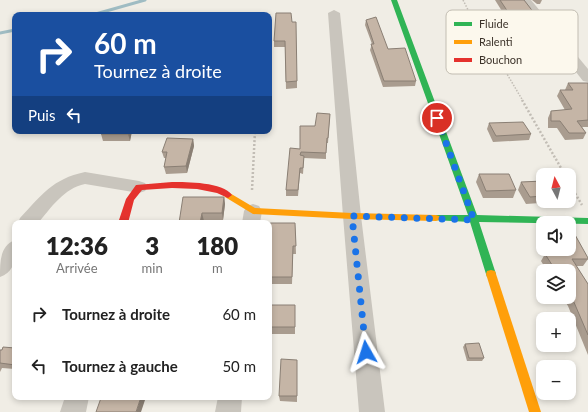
<!DOCTYPE html>
<html lang="fr">
<meta charset="utf-8">
<style>
body{margin:0;font-family:Lato,sans-serif;background:#f6f6f6;color:#222;height:100vh;display:flex;flex-direction:column;font-size:15px;white-space:nowrap}
*{box-sizing:border-box;margin:0}
p{font-size:13px;color:#767676}
.icon{flex:none;width:22px;height:22px;fill:none;stroke:currentColor;stroke-width:2;stroke-linecap:round;stroke-linejoin:round}
.map{position:relative;flex:1;overflow:hidden}
.sheet{position:absolute;left:12px;top:220px;width:260px;height:180px;display:flex;flex-direction:column;background:#fff;border-radius:8px;box-shadow:0 2px 6px #0003}
.sheet>*{flex:none}
.top-card{position:absolute;left:12px;top:12px;width:260px;height:122px;border-radius:8px;box-shadow:0 2px 6px #0003;background:#1a4fa0;color:#fff;overflow:hidden}
.needle{width:26px;rotate:353deg}
.controls{position:absolute;left:536px;top:168px;display:grid;gap:8px}
.controls a{display:grid;place-items:center;width:40px;height:40px;border-radius:8px;background:#fff;box-shadow:0 2px 6px #0003;font-size:20px}
.pin{position:absolute;display:grid;place-items:center;width:34px;height:34px;color:#fff;margin:-17px;border:2px solid #fff;border-radius:50%;box-shadow:0 1px 4px #0007}
.me{position:absolute;width:44px;margin:-22px;rotate:354deg;stroke-linejoin:round;filter:drop-shadow(0 0 3px #0008)}
.turn{display:flex;align-items:center;gap:14px;height:84px;padding:0 16px;font-size:18px}
.turn .icon{width:52px;height:52px;stroke-width:2.5}
.turn b{display:block;font-size:28px;line-height:34px}
.then{display:flex;align-items:center;height:38px;padding:0 16px;background:#0003;gap:8px;font-size:15px}
.eta{display:flex;justify-content:space-evenly;align-items:center;height:68px;text-align:center}
.eta b{font-size:24px;font-weight:800;line-height:28px}
ul{padding:0;list-style:none}
li{display:flex;align-items:center;gap:12px;height:52px;padding:0 16px}
li div{flex:1}
li b{display:block;font-size:15px}
li em{font-style:normal}
.map>svg:first-child{display:block}
.lines{fill:none;stroke-linecap:round;stroke-linejoin:round}
.stream{stroke:#9fbcc3;stroke-width:3}
.path-far1{stroke:#c2bdb5;stroke-width:1.5;stroke-dasharray:1.5 1.5;stroke-linecap:butt}
.path{stroke:#c2bdb5;stroke-width:2.5;stroke-dasharray:2 2;stroke-linecap:butt}
.street{fill:#c9c5bd;fill-rule:evenodd}
.fast{fill:#30b455;fill-rule:evenodd}
.slow{fill:#ff9f0a;fill-rule:evenodd}
.jam{fill:#e5322d;fill-rule:evenodd}
.wall{fill:#a99c8f}
.shaded-wall{fill:#8a7f74}
.building{fill:#c5b5a6;stroke:#8a7f74}
.route{stroke:#1a73e8;stroke-width:7;stroke-dasharray:0 12.6}
.key{fill:#fcf8ed;stroke:#c2bdb2;stroke-width:1}
.key-label{font-size:11px;fill:#3c332a}
</style>
<div class="map">
<svg width="588" height="412" viewBox="0 0 588 412">
<rect width="100%" height="100%" fill="#f0ede5"/>
<g class="lines">
<!-- stream -->
<g class="stream">
<polyline points="92,15 145,0"/>
<polyline points="0,33 15,30"/>
</g>
<!-- path-far1 -->
<polyline class="path-far1" points="463,0 489,51 507,74 523,101"/>
<!-- path -->
<g class="path">
<polyline points="522,100 565,175"/>
<polyline points="569,183 582,205"/>
<polyline points="252,190 255,131"/>
</g>
<!-- street -->
<g class="street">
<polygon points="520,0 531,0 588,69 588,82 583,81"/>
<polygon points="334,10 340,13 361,216 385,412 359,412 343,216 328,13"/>
<path d="M85 172 139 181 145 183 148 187 145 191 139 193 85 184C64 188 51 208 38 223H18L20 218C42 195 52 179 85 172Z"/>
<polygon points="253,204 259,206 262,211 260,223 242,223 244,211 247,206"/>
<path d="M15 240C15 256 17 271 0 277 0 261 0 246 15 240Z"/>
<polygon points="65,397 89,397 86,412 60,412"/>
<polygon points="218,397 242,397 241,412 215,412"/>
</g>
<!-- fast -->
<polygon class="fast" points="391,0 397,0 477,215 588,218 588,224 479,222 496,274 495,277 491,278 487,277 486,274 470,222 433,220 431,218 433,216 436,215 468,215"/>
<!-- slow -->
<g class="slow">
<polygon points="228,192 255,208 352,213 436,215 439,216 441,218 439,220 436,221 352,219 253,214 225,197 224,195 225,193"/>
<polygon points="491,270 495,271 496,274 541,412 529,412 486,274 487,271"/>
</g>
<!-- jam -->
<path class="jam" d="M172 182C187 182 223 182 232 195L228 198 217 193 197 189 172 188 142 190 134 200 128 223H118L126 199 136 185Z"/>
</g>
<!-- wall -->
<g class="wall">
<polygon points="495,0 524,0 538,18 536,23 510,24"/>
<polygon points="532,0 542,0 540,4 537,4"/>
<polygon points="366,20 388,49 416,81 415,86 383,87 370,50 372,44 365,25"/>
<polygon points="292,22 297,81 297,88 286,89 285,47 274,47 274,41"/>
<polygon points="568,83 588,83 588,127 582,127 586,133 583,139 565,140 557,128 548,128 548,118 551,111 565,110 557,96 560,90 565,90"/>
<polygon points="330,114 328,143 326,143 326,159 304,158 303,174 300,173 298,196 286,196 286,190 300,149 315,126"/>
<polygon points="489,123 531,134 529,140 493,142 487,129"/>
<polygon points="132,131 130,141 103,141 101,134"/>
<polygon points="193,139 194,146 187,173 166,174 164,167 166,158 164,158 162,152"/>
<polygon points="479,174 516,190 513,198 483,198 476,182"/>
<polygon points="543,181 543,201 568,201 526,204 518,190 521,182"/>
<polygon points="569,189 573,194 569,200"/>
<polygon points="224,197 225,204 223,220 204,221 203,223 179,223"/>
<polygon points="269,223 295,223 296,254 293,254 292,284 269,284"/>
<polygon points="541,225 543,225 543,244 537,233"/>
<polygon points="545,249 569,249 588,258 588,259 583,266 576,266 588,284 588,355 568,306 562,297 569,297 569,271 547,271 541,261 545,254 548,254"/>
<polygon points="295,305 295,334 269,334 269,313"/>
<polygon points="465,344 484,358 482,361 467,361 463,347"/>
<polygon points="15,348 15,369 2,368 0,372 0,350"/>
<polygon points="297,360 297,402 280,401 279,396"/>
</g>
<!-- shaded-wall -->
<g class="shaded-wall">
<polygon points="129,131 132,131 130,141 128,134"/>
<polygon points="193,139 194,146 187,173 186,166"/>
<polygon points="224,197 225,204 223,220 222,213"/>
<polygon points="202,213 204,221 203,223 200,223"/>
<polygon points="141,397 143,397 145,400 141,412 136,412"/>
</g>
<!-- building -->
<g class="building">
<polygon points="500,0 524,0 538,18 512,18"/>
<polygon points="276,13 291,13 292,22 296,22 297,81 286,82 285,41 274,41"/>
<polygon points="376,17 388,49 405,48 416,81 384,81 371,44 374,44 366,20"/>
<polygon points="568,83 588,83 588,120 577,121 586,133 569,133 560,121 551,121 551,111 572,109 560,90 573,90"/>
<polygon points="317,113 330,114 328,138 327,138 326,153 301,152 300,155 304,156 303,168 300,168 298,190 286,190 290,148 300,149 300,126 315,126"/>
<polygon points="523,122 531,134 496,136 489,123"/>
<polygon points="102,131 129,131 128,134 101,134"/>
<polygon points="167,138 193,139 186,166 164,167 167,152 162,152"/>
<polygon points="479,174 509,174 516,190 486,191"/>
<polygon points="543,181 543,196 530,197 521,182"/>
<polygon points="569,189 573,194 569,194"/>
<polygon points="183,197 224,197 222,213 202,213 200,223 179,223"/>
<polygon points="566,219 568,223 547,223 549,220"/>
<polygon points="269,223 295,223 296,246 293,246 292,277 269,277"/>
<polygon points="569,224 588,258 588,259 572,259 588,284 588,335 573,300 569,293 569,271 556,271 545,254 556,254 553,249 569,249"/>
<polygon points="270,305 295,305 295,327 269,327"/>
<polygon points="479,343 484,358 469,358 465,344"/>
<polygon points="3,347 15,348 15,365 0,363 0,350 2,350"/>
<polygon points="281,359 297,360 297,396 279,396"/>
<polygon points="107,397 141,397 136,412 96,412 101,398 106,399"/>
</g>
<g class="lines">
<!-- route -->
<polyline class="route" points="366,352 352,216 474,220 437,118"/>
</g>
<!-- legend -->
<rect x="446" y="10" width="132" height="64" rx="6" class="key"/>
<rect x="454" y="22" width="18" height="4" fill="#30b455"/>
<rect x="454" y="40" width="18" height="4" fill="#ff9f0a"/>
<rect x="454" y="58" width="18" height="4" fill="#e5322d"/>
<g class="key-label">
<text x="479" y="28">Fluide</text>
<text x="479" y="46">Ralenti</text>
<text x="479" y="64">Bouchon</text>
</g>
</svg>
<div class="controls">
<a><svg class="needle" viewBox="-14 -14 28 28"><path d="M0-13l5 13h-10z" fill="#e53935"/><path d="M0 13l5-13h-10z" fill="#767676"/></svg></a>
<a><svg class="icon" aria-label="sound" viewBox="0 0 24 24"><path d="M4 9h4l5-4v14l-5-4H4zM17 9q2 3 0 6"/></svg></a>
<a><svg class="icon" aria-label="layers" viewBox="0 0 24 24"><path d="M12 4l9 5-9 5-9-5zM3 14l9 5 9-5"/></svg></a>
<a>+</a>
<a>−</a>
</div>
<div class="pin" style="left:437px;top:118px;background:#d93025"><svg class="icon" aria-label="arrive" viewBox="0 0 24 24"><path d="M6 21V4h12l-3 4 3 4H6"/></svg></div>
<svg class="me" style="left:366px;top:352px" viewBox="-20 -20 40 40"><path d="M0-17L14 15 0 8-14 15z" fill="#1a73e8" stroke="#fff" stroke-width="4"/></svg>
<div class="top-card">
<div class="turn"><svg class="icon" aria-label="right" viewBox="0 0 24 24"><path d="M7 20v-9h11M14 6l5 5-5 5"/></svg><div><b>60 m</b>Tournez à droite</div></div>
<div class="then">Puis<svg class="icon" aria-label="left" viewBox="0 0 24 24"><path d="M17 20v-9H6M10 6l-5 5 5 5"/></svg></div>
</div>
<section class="sheet">
<div class="eta">
<div><b>12:36</b><p>Arrivée</p></div>
<div><b>3</b><p>min</p></div>
<div><b>180</b><p>m</p></div>
</div>
<ul>
<li><svg class="icon" aria-label="right" viewBox="0 0 24 24"><path d="M7 20v-9h11M14 6l5 5-5 5"/></svg><div><b>Tournez à droite</b></div><em>60 m</em></li>
<li><svg class="icon" aria-label="left" viewBox="0 0 24 24"><path d="M17 20v-9H6M10 6l-5 5 5 5"/></svg><div><b>Tournez à gauche</b></div><em>50 m</em></li>
</ul>
</section>
</div>
